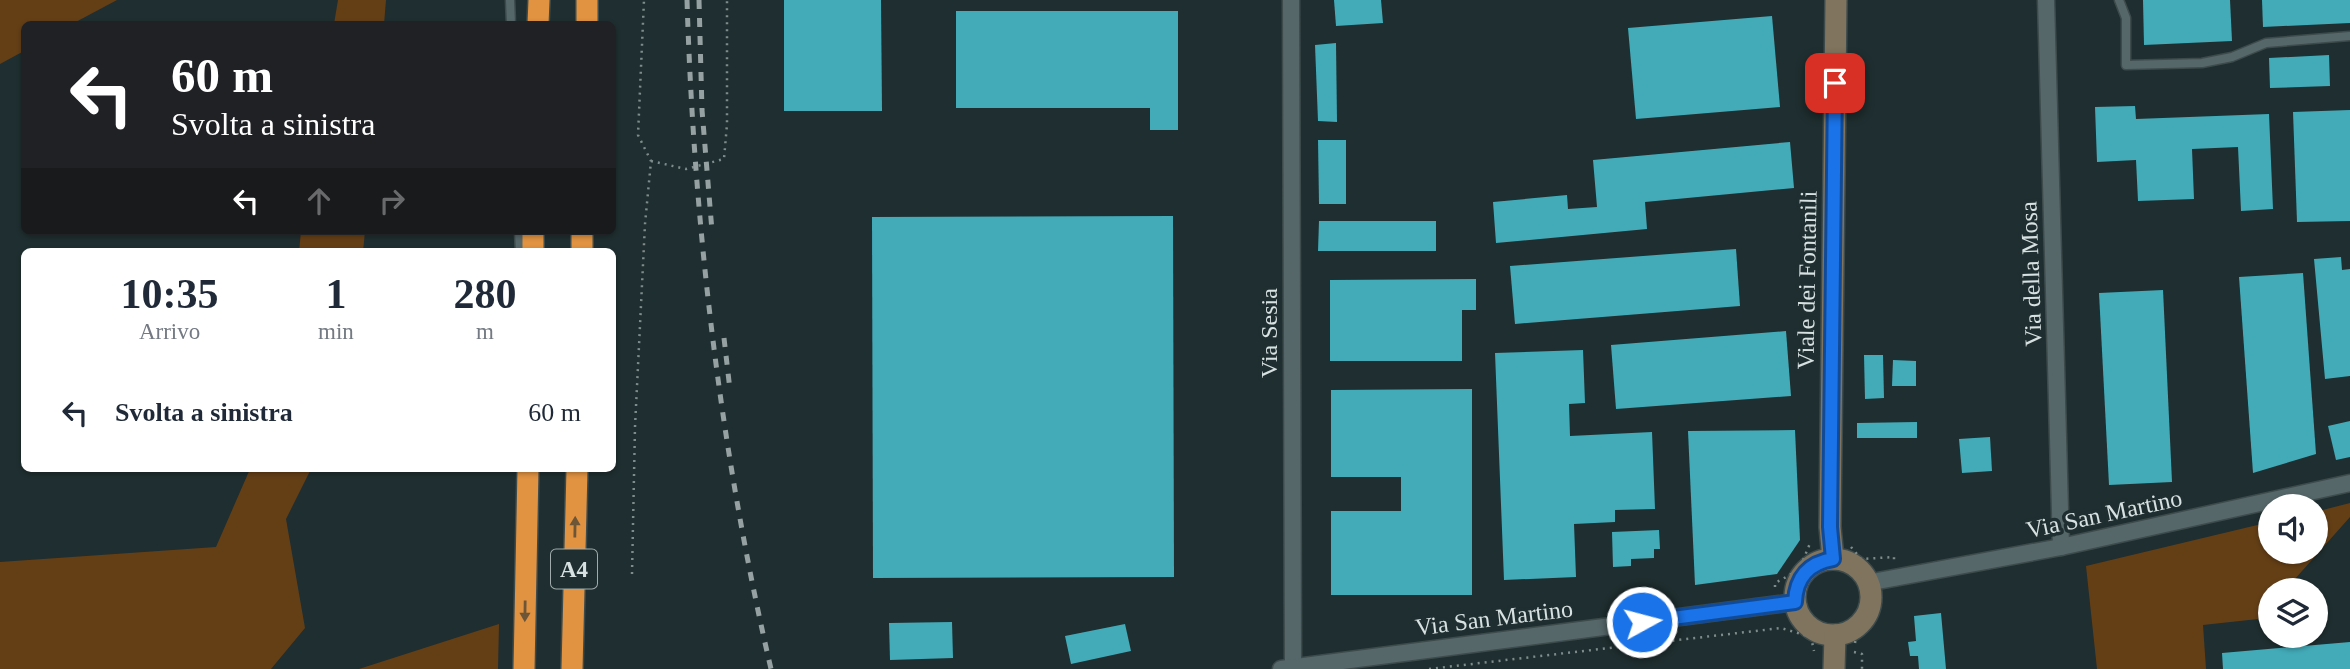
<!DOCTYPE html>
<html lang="it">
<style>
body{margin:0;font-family:"Times New Roman",serif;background:#f6f6f7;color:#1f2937;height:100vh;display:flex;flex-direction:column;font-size:26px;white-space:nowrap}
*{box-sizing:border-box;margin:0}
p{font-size:23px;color:#747a83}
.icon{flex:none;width:38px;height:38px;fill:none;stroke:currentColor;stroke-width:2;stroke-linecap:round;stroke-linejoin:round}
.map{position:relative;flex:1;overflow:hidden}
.sheet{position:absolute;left:21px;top:248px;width:595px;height:224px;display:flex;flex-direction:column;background:#fff;border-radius:10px;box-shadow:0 2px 5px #0004}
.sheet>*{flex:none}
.top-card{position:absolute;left:21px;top:21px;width:595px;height:214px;border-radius:10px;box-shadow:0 2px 5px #0004;background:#202124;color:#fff;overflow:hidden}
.tools{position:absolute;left:2258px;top:494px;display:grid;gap:14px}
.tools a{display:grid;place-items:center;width:70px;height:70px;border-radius:50%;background:#fff;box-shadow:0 2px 5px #0004;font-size:35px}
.pin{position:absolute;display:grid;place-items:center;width:60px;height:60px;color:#fff;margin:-30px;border-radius:14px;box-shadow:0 4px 10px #0006}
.me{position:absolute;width:77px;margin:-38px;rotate:83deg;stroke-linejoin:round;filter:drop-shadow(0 0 5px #0008)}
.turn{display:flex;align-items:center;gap:24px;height:147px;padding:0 35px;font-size:32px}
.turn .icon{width:91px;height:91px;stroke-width:2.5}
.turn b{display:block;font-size:49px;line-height:60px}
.lanes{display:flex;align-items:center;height:66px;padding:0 35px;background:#0003;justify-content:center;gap:35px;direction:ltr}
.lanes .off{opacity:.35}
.eta{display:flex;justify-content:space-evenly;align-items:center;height:119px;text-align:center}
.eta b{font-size:42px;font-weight:600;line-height:49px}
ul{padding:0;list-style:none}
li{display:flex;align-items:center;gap:21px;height:91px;padding:0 35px}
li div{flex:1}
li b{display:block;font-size:26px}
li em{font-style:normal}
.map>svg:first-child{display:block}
.green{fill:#643f16}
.building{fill:#43abb8}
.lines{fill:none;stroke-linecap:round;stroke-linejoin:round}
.lane-casing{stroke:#3d4b4d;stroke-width:11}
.street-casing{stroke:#3d4b4d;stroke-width:19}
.secondary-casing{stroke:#3d4b4d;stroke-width:24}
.highway-casing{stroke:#3d4b4d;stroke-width:24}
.path{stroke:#7f8c8d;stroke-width:2.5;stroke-dasharray:2 5;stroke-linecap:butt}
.lane{stroke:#56676a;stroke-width:8}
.street{stroke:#56676a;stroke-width:16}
.secondary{stroke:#80745e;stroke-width:21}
.highway{stroke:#e19341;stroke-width:21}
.rail{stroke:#95a1a2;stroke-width:5;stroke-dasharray:9 9;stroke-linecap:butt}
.oneway{fill:#6d5637}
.route-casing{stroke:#114b97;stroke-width:18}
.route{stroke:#1a73e8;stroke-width:12}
.labels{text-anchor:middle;stroke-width:7;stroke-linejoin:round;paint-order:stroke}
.shield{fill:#1f2e30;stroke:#a0abad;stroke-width:2}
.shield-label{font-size:23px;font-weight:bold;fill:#d7e1e2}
.street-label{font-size:24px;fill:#d7e1e2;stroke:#1f2e30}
</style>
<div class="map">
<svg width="2350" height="669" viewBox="0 0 2350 669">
<rect width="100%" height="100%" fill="#1f2e30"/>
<!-- green -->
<g class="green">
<polygon points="0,0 117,0 72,24 24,24 24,51 0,64"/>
<polygon points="338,0 386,0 384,24 334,24"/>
<polygon points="301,231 365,231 363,252 299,252"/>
<polygon points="250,469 311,469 286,519 305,628 271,669 0,669 0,562 216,547"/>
<polygon points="2350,503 2350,517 2285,590 2270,590 2270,606 2258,619 2203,625 2206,669 2097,669 2086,566 2270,522 2270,551 2315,551 2315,512"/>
<polygon points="499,624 498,669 359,669"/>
</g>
<!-- building -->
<g class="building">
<polygon points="784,0 881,0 882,111 784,111"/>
<polygon points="1334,0 1381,0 1383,23 1336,26"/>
<polygon points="2143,0 2230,0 2232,41 2144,45"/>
<polygon points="2262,0 2350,0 2350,23 2263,27"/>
<polygon points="956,11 1178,11 1178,130 1150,130 1150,108 956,108"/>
<polygon points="1772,16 1780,107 1636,119 1628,28"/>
<polygon points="1336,43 1337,122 1318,121 1315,45"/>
<polygon points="2329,55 2330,86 2270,88 2269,58"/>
<polygon points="2135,106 2136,119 2269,114 2273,209 2241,211 2238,147 2192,149 2194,199 2138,201 2136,160 2097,162 2095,107"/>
<polygon points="2350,110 2350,221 2297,222 2293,112"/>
<polygon points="1318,140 1346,140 1346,204 1319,204"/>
<polygon points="1790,142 1794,188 1645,202 1647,229 1496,243 1493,202 1567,195 1568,209 1597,207 1593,160"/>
<polygon points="1173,216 1174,577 873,578 872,217"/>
<polygon points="1319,221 1436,221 1436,251 1318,251"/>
<polygon points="1736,249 1740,306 1515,324 1510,266"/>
<polygon points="2341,257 2342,270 2350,269 2350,376 2325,379 2314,259"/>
<polygon points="2303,273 2316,454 2253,473 2239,277"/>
<polygon points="1476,279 1476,310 1462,310 1462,361 1330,361 1330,280"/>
<polygon points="2163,290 2172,482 2109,485 2099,293"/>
<polygon points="1786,331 1791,396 1616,409 1611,345"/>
<polygon points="1583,350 1585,403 1569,404 1570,436 1652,432 1655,509 1615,510 1615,522 1574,524 1576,577 1504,580 1495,353"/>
<polygon points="1864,355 1883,355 1884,398 1865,399"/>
<polygon points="1893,360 1916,361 1916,386 1892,386"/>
<polygon points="1472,389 1472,595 1331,595 1331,511 1401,511 1401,477 1331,477 1331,390"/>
<polygon points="2350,421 2350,457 2336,460 2328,426"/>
<polygon points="1917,422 1917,438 1857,438 1857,423"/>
<polygon points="1795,430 1800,540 1777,574 1695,585 1688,431"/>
<polygon points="1990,437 1992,471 1962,473 1959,439"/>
<polygon points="1659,530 1660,549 1654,549 1654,558 1631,559 1631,566 1613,567 1612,532"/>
<polygon points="1941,613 1946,669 1919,669 1918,656 1910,656 1908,642 1916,641 1914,616"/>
<polygon points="952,622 953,658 890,660 889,623"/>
<polygon points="1125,624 1131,651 1071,664 1065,636"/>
<polygon points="2350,642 2350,669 2223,669 2222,653"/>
</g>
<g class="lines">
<!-- lane casing -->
<g class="lane-casing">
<g id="lane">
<polyline points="510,0 511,24"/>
<polyline points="2119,0 2126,18 2126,65 2202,63 2232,57 2266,43 2350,36"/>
<polyline points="519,231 520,252"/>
</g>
</g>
<!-- street casing -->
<g class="street-casing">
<g id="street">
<polyline points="1291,0 1293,666"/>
<polyline points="2046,0 2061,547"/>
<polyline points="1867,583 2061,547 2350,483"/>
<polyline points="1281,669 1795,602"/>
</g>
</g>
<!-- secondary casing -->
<g class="secondary-casing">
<g id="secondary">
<polyline points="1833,559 1830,527 1836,0"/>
<circle cx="1833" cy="597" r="38"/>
<polyline points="1834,669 1835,635"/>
</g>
</g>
<!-- highway casing -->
<g class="highway-casing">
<g id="highway">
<polyline points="538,24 539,0"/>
<polyline points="587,24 587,0"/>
<polyline points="533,252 533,231"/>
<polyline points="582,252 582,231"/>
<polyline points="524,669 528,469"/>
<polyline points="572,669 577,469"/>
</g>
</g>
<!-- path -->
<g class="path">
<polyline points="651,161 686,169 724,159 727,124 727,0"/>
<polyline points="1851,547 1861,559 1894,557 1894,561"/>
<polyline points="632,574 635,427 645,224 651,161 638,135 644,0"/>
<polyline points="1775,587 1775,583 1799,570 1811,541"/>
<path d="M1855 643C1857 628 1871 619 1876 601L1883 598"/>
<polyline points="1854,652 1862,654 1862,669"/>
<polyline points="1429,669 1781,628 1811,637 1814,651"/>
</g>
<!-- lane -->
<use href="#lane" class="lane"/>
<!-- street -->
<use href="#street" class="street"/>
<!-- secondary -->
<use href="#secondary" class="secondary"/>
<!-- highway -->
<use href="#highway" class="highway"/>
<!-- rail -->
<g class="rail">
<path d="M687 0C694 224 720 450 771 669"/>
<polyline points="699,0 702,110 712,231"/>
<polyline points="724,338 730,390"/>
</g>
</g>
<!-- one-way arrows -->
<defs><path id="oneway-solid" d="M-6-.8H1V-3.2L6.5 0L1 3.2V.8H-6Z" transform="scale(1.75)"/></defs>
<g class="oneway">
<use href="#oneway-solid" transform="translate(575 527) rotate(-89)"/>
<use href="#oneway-solid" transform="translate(525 611) rotate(91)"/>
</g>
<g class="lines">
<!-- route casing -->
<g class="route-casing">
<path id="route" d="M1642 622 1795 602C1796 577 1809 563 1833 559L1830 527 1835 83"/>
</g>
<!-- route -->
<use href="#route" class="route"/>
</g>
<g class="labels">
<!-- shield labels -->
<rect class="shield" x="551" y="549.5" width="46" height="39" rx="5"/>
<g class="shield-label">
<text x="574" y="577">A4</text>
</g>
<!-- street labels -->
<g class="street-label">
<text transform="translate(2031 274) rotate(-92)" y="8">Via della Mosa</text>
<text transform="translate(1807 280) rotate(-89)" y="8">Viale dei Fontanili</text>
<text transform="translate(1269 333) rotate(-90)" y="8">Via Sesia</text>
<text transform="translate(2104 514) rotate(-12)" y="8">Via San Martino</text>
<text transform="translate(1494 618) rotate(-7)" y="8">Via San Martino</text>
</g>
</g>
</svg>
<div class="tools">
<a><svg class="icon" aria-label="sound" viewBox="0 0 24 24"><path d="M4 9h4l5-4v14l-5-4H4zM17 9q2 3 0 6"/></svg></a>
<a><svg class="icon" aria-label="layers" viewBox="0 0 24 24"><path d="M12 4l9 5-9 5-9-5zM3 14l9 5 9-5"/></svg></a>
</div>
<div class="pin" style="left:1835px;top:83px;background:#d93025"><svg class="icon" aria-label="arrive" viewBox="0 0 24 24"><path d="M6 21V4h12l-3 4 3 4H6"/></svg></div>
<svg class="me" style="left:1642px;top:622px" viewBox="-20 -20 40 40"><circle r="17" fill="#1a73e8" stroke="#fff" stroke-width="3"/><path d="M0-11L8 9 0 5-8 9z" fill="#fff"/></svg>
<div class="top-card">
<div class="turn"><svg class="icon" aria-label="left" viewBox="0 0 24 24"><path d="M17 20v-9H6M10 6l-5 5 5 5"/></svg><div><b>60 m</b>Svolta a sinistra</div></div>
<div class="lanes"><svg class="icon" aria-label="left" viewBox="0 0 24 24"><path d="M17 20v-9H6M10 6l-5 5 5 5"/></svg><svg class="icon off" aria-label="ahead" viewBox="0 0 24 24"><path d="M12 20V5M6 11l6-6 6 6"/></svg><svg class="icon off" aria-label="right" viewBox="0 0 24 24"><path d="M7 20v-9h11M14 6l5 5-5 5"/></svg></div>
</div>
<section class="sheet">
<div class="eta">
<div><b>10:35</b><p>Arrivo</p></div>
<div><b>1</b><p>min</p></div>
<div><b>280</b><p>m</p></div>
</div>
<ul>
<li><svg class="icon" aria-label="left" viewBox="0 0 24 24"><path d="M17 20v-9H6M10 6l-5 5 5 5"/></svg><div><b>Svolta a sinistra</b></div><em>60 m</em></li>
</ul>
</section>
</div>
